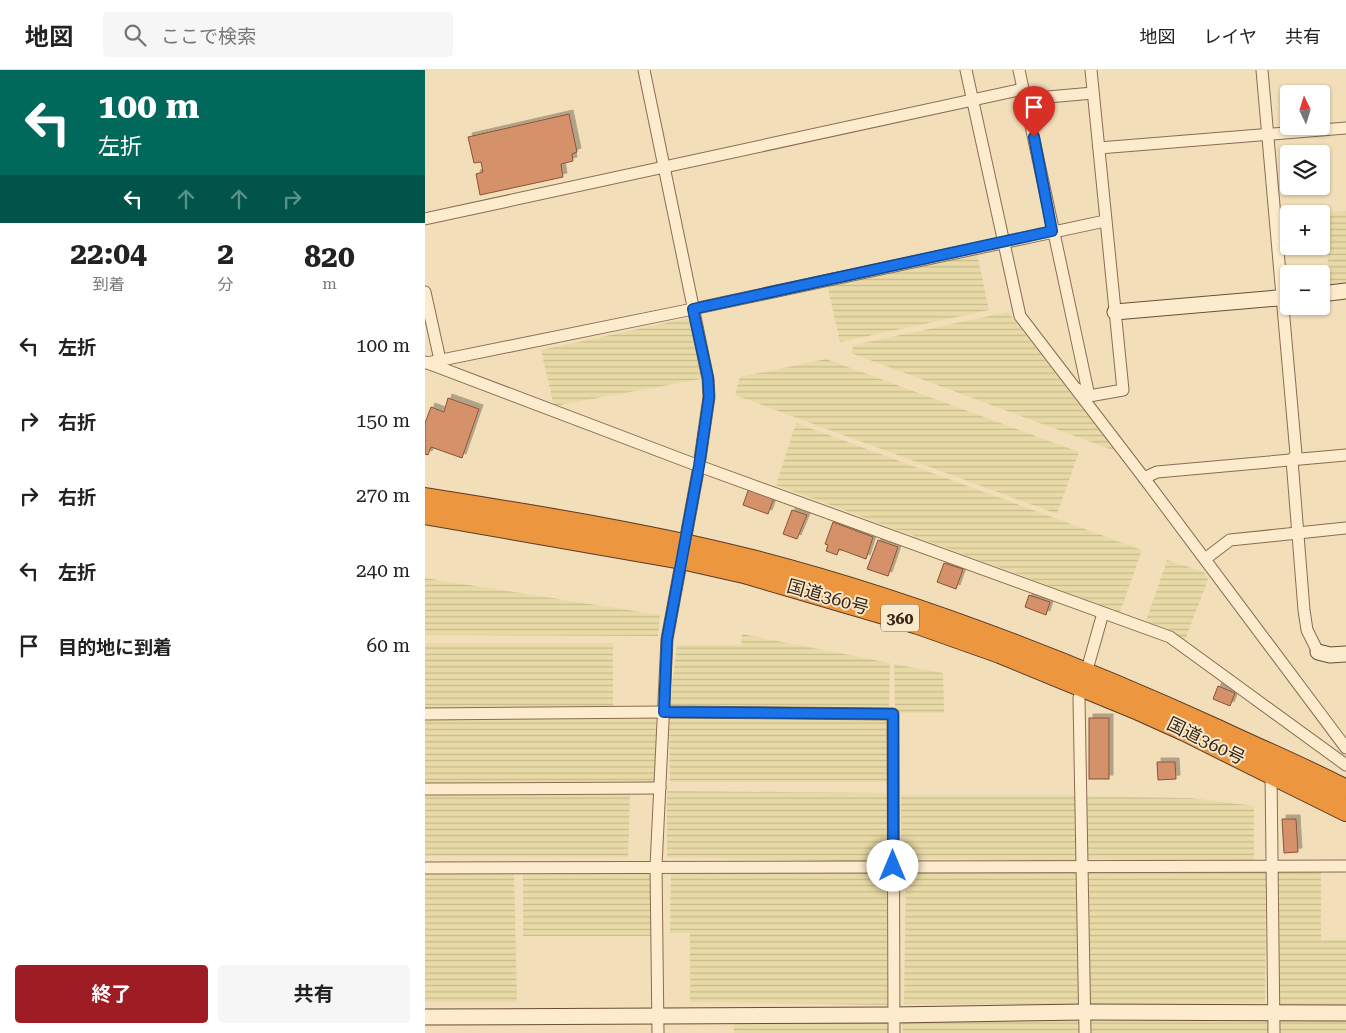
<!DOCTYPE html>
<html lang="ja">
<meta charset="utf-8">
<style>
body{margin:0;font-family:"Roboto Serif","Noto Sans JP",serif;background:#f6f6f6;color:#222;height:100vh;display:flex;flex-direction:column;font-size:19px;white-space:nowrap}
*{box-sizing:border-box;margin:0}
p{font-size:16px;color:#767676}
.icon{flex:none;width:28px;height:28px;fill:none;stroke:currentColor;stroke-width:2;stroke-linecap:round;stroke-linejoin:round}
.map{position:relative;flex:1;overflow:hidden}
.sheet{display:flex;flex-direction:column;background:#fff;width:425px}
.sheet>*{flex:none}
.banner{background:#00695c;color:#fff;overflow:hidden}
.needle{width:32px;rotate:356deg}
.controls{position:absolute;left:855px;top:15px;display:grid;gap:10px}
.controls a{display:grid;place-items:center;width:50px;height:50px;border-radius:5px;background:#fff;box-shadow:0 1px 4px #0004;font-size:25px}
.pin{position:absolute;display:grid;place-items:center;width:42px;height:42px;color:#fff;margin:-51px -21px;border-radius:50% 50% 50% 0;rotate:-45deg;box-shadow:0 0 5px #0007}
.pin .icon{rotate:45deg}
.me{position:absolute;width:55px;margin:-28px;rotate:0deg;stroke-linejoin:round;filter:drop-shadow(0 0 4px #0008)}
.turn{display:flex;align-items:center;gap:18px;height:105px;padding:0 15px;font-size:22px}
.turn .icon{width:65px;height:65px;stroke-width:2.5}
.turn b{display:block;font-size:35px;line-height:42px}
.lanes{display:flex;align-items:center;height:48px;padding:0 15px;background:#0003;justify-content:center;gap:25px;direction:ltr}
.lanes .off{opacity:.35}
.eta{display:flex;justify-content:space-evenly;align-items:center;height:85px;text-align:center}
.eta b{font-size:30px;font-weight:700;line-height:35px}
.cta{display:flex;gap:10px;margin-top:auto;padding:10px 15px}
.cta a{flex:1;height:58px;border-radius:5px;background:#9e1d25;color:#fff;font-size:20px;font-weight:700;line-height:58px;text-align:center}
.cta a+a{background:#f6f6f6;color:#222}
ul{padding:0;list-style:none}
li{display:flex;align-items:center;gap:15px;height:75px;padding:0 15px}
li div{flex:1}
li b{display:block;font-size:19px}
li em{font-style:normal}
header{display:flex;align-items:center;gap:30px;box-sizing:border-box;height:70px;padding:0 25px;background:#fff;border-bottom:1px solid #e0e0e0}
header strong{font-size:24px}
nav{display:flex;gap:28px;margin-inline-start:auto;font-size:18px}
.search{width:350px;height:45px;background:#f6f6f6;display:flex;align-items:center;gap:12px;box-sizing:border-box;padding:0 18px;border-radius:5px;color:#767676;font-size:19px}
main{display:flex;flex:1;min-height:0}
.map>svg:first-child{display:block}
.farmland{fill:url(#farmland-rules)}
.building{fill:#d4916b;stroke:#8b5336;filter:url(#shadow)}
.lines{fill:none;stroke-linecap:round;stroke-linejoin:round}
.street-casing{stroke:#896d52;stroke-width:13}
.secondary-casing{stroke:#6b4e36;stroke-width:17}
.highway-casing{stroke:#563b28;stroke-width:22}
.street{stroke:#fcebcd;stroke-width:11}
.secondary{stroke:#fcebcd;stroke-width:15}
.highway{stroke:#ec963f;stroke-width:20}
.route-casing{stroke:#114b97;stroke-width:12}
.route{stroke:#1a73e8;stroke-width:9}
.labels{text-anchor:middle;stroke-width:4;stroke-linejoin:round;paint-order:stroke}
.shield{fill:#f9e8c9;stroke:#71604e;stroke-width:1}
.shield-label{font-size:16px;font-weight:bold;fill:#372619}
.street-label{font-size:18px;fill:#372619;stroke:#f9e8c9}
</style>
<header>
<strong>地図</strong>
<div class="search"><svg class="icon" aria-label="search" viewBox="0 0 24 24"><circle cx="10" cy="10" r="6"/><path d="M15 15l6 6"/></svg>ここで検索</div>
<nav><a>地図</a><a>レイヤ</a><a>共有</a></nav>
</header>
<main>
<section class="sheet">
<div class="banner">
<div class="turn"><svg class="icon" aria-label="left" viewBox="0 0 24 24"><path d="M17 20v-9H6M10 6l-5 5 5 5"/></svg><div><b>100 m</b>左折</div></div>
<div class="lanes"><svg class="icon" aria-label="left" viewBox="0 0 24 24"><path d="M17 20v-9H6M10 6l-5 5 5 5"/></svg><svg class="icon off" aria-label="ahead" viewBox="0 0 24 24"><path d="M12 20V5M6 11l6-6 6 6"/></svg><svg class="icon off" aria-label="ahead" viewBox="0 0 24 24"><path d="M12 20V5M6 11l6-6 6 6"/></svg><svg class="icon off" aria-label="right" viewBox="0 0 24 24"><path d="M7 20v-9h11M14 6l5 5-5 5"/></svg></div>
</div>
<div class="eta">
<div><b>22:04</b><p>到着</p></div>
<div><b>2</b><p>分</p></div>
<div><b>820</b><p>m</p></div>
</div>
<ul>
<li><svg class="icon" aria-label="left" viewBox="0 0 24 24"><path d="M17 20v-9H6M10 6l-5 5 5 5"/></svg><div><b>左折</b></div><em>100 m</em></li>
<li><svg class="icon" aria-label="right" viewBox="0 0 24 24"><path d="M7 20v-9h11M14 6l5 5-5 5"/></svg><div><b>右折</b></div><em>150 m</em></li>
<li><svg class="icon" aria-label="right" viewBox="0 0 24 24"><path d="M7 20v-9h11M14 6l5 5-5 5"/></svg><div><b>右折</b></div><em>270 m</em></li>
<li><svg class="icon" aria-label="left" viewBox="0 0 24 24"><path d="M17 20v-9H6M10 6l-5 5 5 5"/></svg><div><b>左折</b></div><em>240 m</em></li>
<li><svg class="icon" aria-label="arrive" viewBox="0 0 24 24"><path d="M6 21V4h12l-3 4 3 4H6"/></svg><div><b>目的地に到着</b></div><em>60 m</em></li>
</ul>
<div class="cta"><a>終了</a><a>共有</a></div>
</section>
<div class="map">
<svg width="921" height="963" viewBox="0 0 921 963">
<defs>
<pattern id="farmland-rules" width="6" height="5" patternUnits="userSpaceOnUse" patternTransform="scale(1.25)"><rect width="6" height="5" fill="#e8daa6"/><path d="M0 2.5h6" fill="none" stroke="#c8bb8e"/></pattern>
<filter id="shadow"><feDropShadow dx="4" dy="-4" stdDeviation="0" flood-color="#0004"/></filter>
</defs>
<rect width="100%" height="100%" fill="#f2deb9"/>
<!-- farmland -->
<g class="farmland">
<polygon points="921,141 921,216 905,217 899,143"/>
<polygon points="552,183 564,240 415,272 402,214"/>
<polygon points="583,242 690,381 426,283 429,275"/>
<polygon points="264,248 276,309 129,336 116,280"/>
<polygon points="401,289 654,382 632,444 310,325 315,307"/>
<polygon points="371,353 717,480 695,542 351,415"/>
<polygon points="742,490 779,502 783,509 760,570 743,559 721,551"/>
<polygon points="0,508 235,545 233,566 0,565"/>
<polygon points="317,564 465,593 464,641 244,639 252,575 316,575"/>
<rect x="0" y="573" width="188" height="65"/>
<polygon points="469,594 518,603 519,643 470,643"/>
<polygon points="244,646 462,648 463,712 245,712"/>
<polygon points="231,648 232,713 0,713 0,649"/>
<polygon points="242,721 462,723 462,792 242,787"/>
<polygon points="205,723 203,787 0,786 0,724"/>
<polygon points="476,725 651,725 653,791 476,788"/>
<polygon points="662,726 766,728 829,736 829,792 662,789"/>
<polygon points="89,799 92,932 0,932 0,800"/>
<polygon points="98,799 228,802 228,866 98,866"/>
<polygon points="246,799 462,802 463,935 265,932 265,863 245,863"/>
<polygon points="841,800 840,933 664,934 663,801"/>
<polygon points="653,801 656,934 479,934 481,803"/>
<polygon points="852,802 896,802 896,870 921,870 921,934 851,934"/>
<polygon points="654,949 655,963 478,963 477,950"/>
<rect x="665" y="949" width="178" height="14"/>
<rect x="855" y="949" width="66" height="14"/>
<rect x="309" y="951" width="157" height="12"/>
</g>
<!-- building -->
<g class="building">
<polygon points="144,44 152,82 147,84 148,91 136,94 138,107 55,125 51,104 58,102 56,92 49,93 43,67"/>
<polygon points="23,328 54,339 37,388 6,377 3,385 0,384 0,353 6,337 19,342"/>
<polygon points="324,418 349,428 343,444 318,435"/>
<polygon points="367,440 382,445 372,469 358,464"/>
<polygon points="408,452 448,467 441,489 414,479 412,485 401,481 403,475 400,474"/>
<polygon points="453,470 473,477 463,506 442,499"/>
<polygon points="519,493 538,499 531,519 512,512"/>
<polygon points="604,525 625,532 621,545 600,537"/>
<polygon points="793,616 810,623 805,636 788,629"/>
<rect x="664" y="648" width="20" height="61"/>
<polygon points="732,692 750,692 751,709 733,710"/>
<polygon points="857,749 871,749 873,782 859,783"/>
</g>
<g class="lines">
<!-- street casing -->
<g class="street-casing">
<g id="street">
<polyline points="219,0 283,309 284,327 274,396 242,569 231,796 233,963"/>
<polyline points="541,0 595,246 719,408 921,678"/>
<polyline points="594,0 664,326"/>
<polyline points="837,0 871,384 867,390 879,540 882,560 893,582"/>
<polyline points="600,29 668,23"/>
<polyline points="674,78 921,58"/>
<polyline points="0,149 598,19"/>
<polyline points="0,222 15,290"/>
<polyline points="0,292 274,396 745,567 921,695"/>
<polyline points="2,293 268,239 680,151"/>
<polyline points="652,319 664,326 698,320 666,0"/>
<polyline points="719,408 732,402 921,385"/>
<polyline points="780,489 805,470 921,458"/>
<polyline points="0,644 239,642 468,644 469,963"/>
<polyline points="846,702 849,963"/>
<polyline points="0,719 235,718"/>
<polyline points="0,798 921,796"/>
<polyline points="660,963 654,628 678,543"/>
</g>
</g>
<!-- secondary casing -->
<g class="secondary-casing">
<g id="secondary">
<polyline points="896,224 921,221"/>
<polyline points="690,242 864,227"/>
<polyline points="893,582 905,585 921,584"/>
<polyline points="0,947 469,945 660,942 921,943"/>
</g>
</g>
<!-- highway casing -->
<g class="highway-casing">
<g id="highway">
<path d="M0 428C111 446 222 463 331 491 490 532 643 592 793 660 835 680 879 698 921 720"/>
<polyline points="0,444 257,489 319,503 493,554 575,583 709,638 760,661 921,741"/>
</g>
</g>
<!-- street -->
<use href="#street" class="street"/>
<!-- secondary -->
<use href="#secondary" class="secondary"/>
<!-- highway -->
<use href="#highway" class="highway"/>
</g>
<g class="lines">
<!-- route casing -->
<g class="route-casing">
<polyline id="route" points="468,796 468,644 239,642 242,569 274,396 284,327 283,308 268,239 627,161 609,67"/>
</g>
<!-- route -->
<use href="#route" class="route"/>
</g>
<g class="labels">
<!-- shield labels -->
<rect class="shield" x="456" y="534.5" width="38" height="27" rx="4"/>
<g class="shield-label">
<text x="475" y="554">360</text>
</g>
<!-- street labels -->
<g class="street-label">
<text transform="translate(403 527) rotate(16)" y="6">国道360号</text>
<text transform="translate(781 671) rotate(26)" y="6">国道360号</text>
</g>
</g>
</svg>
<div class="controls">
<a><svg class="needle" viewBox="-14 -14 28 28"><path d="M0-13l5 13h-10z" fill="#e53935"/><path d="M0 13l5-13h-10z" fill="#767676"/></svg></a>
<a><svg class="icon" aria-label="layers" viewBox="0 0 24 24"><path d="M12 4l9 5-9 5-9-5zM3 14l9 5 9-5"/></svg></a>
<a>+</a>
<a>−</a>
</div>
<div class="pin" style="left:609px;top:67px;background:#d93025"><svg class="icon" aria-label="arrive" viewBox="0 0 24 24"><path d="M6 21V4h12l-3 4 3 4H6"/></svg></div>
<svg class="me" style="left:468px;top:796px" viewBox="-20 -20 40 40"><circle r="19" fill="#fff"/><path d="M0-13L10 11 0 6-10 11z" fill="#1a73e8"/></svg>
</div>
</main>
